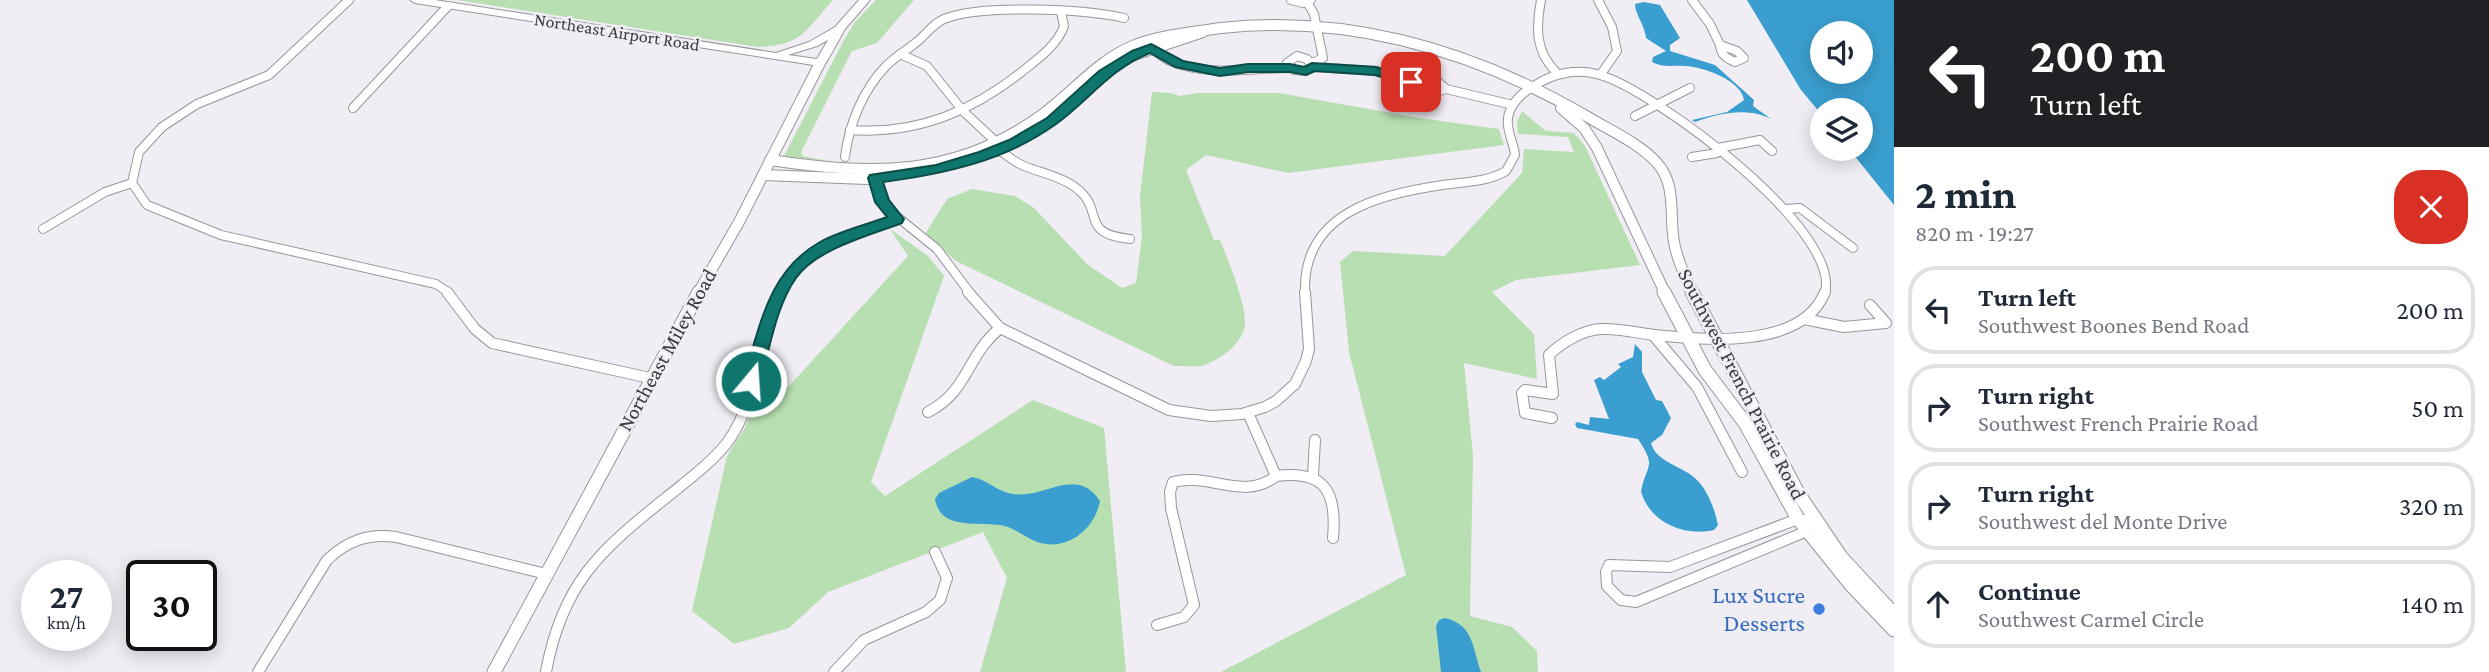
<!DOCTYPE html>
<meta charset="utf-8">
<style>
body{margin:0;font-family:"Crimson Pro",serif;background:#f2f2f3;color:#1f2937;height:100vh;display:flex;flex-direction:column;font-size:26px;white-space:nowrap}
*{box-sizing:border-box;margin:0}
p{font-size:23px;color:#747a83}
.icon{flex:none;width:38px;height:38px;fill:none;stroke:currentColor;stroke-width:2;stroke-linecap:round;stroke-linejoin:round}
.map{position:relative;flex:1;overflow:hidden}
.side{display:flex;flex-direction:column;background:#fff;width:595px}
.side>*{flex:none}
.guide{background:#202124;color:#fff;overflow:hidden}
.tools{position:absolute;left:1810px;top:21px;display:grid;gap:14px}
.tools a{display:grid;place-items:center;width:63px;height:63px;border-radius:50%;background:#fff;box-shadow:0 4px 18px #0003;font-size:35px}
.speed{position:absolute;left:21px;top:560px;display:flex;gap:14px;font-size:35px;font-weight:700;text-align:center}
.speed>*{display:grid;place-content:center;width:91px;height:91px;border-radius:50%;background:#fff;box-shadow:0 4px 18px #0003;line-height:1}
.speed small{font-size:18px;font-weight:400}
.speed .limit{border:4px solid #111;border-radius:10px;background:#fff;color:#111}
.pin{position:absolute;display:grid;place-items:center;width:60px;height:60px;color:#fff;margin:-30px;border-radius:14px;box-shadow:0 4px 10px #0006}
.me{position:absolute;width:77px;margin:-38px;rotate:18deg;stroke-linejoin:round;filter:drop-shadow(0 0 5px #0008)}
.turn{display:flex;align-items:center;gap:24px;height:147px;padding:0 21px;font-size:32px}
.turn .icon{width:91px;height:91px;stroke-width:2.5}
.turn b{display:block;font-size:49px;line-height:60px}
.round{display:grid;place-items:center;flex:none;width:74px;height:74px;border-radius:28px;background:#f2f2f3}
.summary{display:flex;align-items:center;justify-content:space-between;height:119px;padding:0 21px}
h1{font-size:42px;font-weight:700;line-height:52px}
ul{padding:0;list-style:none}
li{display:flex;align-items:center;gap:21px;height:88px;margin:0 14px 10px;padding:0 7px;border:4px solid #e0e1e3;border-radius:28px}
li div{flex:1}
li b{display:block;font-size:26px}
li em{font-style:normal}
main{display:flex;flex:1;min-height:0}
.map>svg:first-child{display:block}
.green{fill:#b8dfb1}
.water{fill:#3a9fd0;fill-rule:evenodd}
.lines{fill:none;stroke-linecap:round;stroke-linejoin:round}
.minor-far1-casing{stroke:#98959c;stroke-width:10}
.minor-casing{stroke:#98959c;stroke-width:12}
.tertiary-far1-casing{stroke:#98959c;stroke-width:12}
.tertiary-casing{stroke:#98959c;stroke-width:15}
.secondary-casing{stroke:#98959c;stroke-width:2}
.minor-far1{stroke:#fff;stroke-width:8}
.minor{stroke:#fff;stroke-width:10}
.tertiary-far1{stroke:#fff;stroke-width:10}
.tertiary{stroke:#fff;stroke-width:13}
.secondary{fill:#fff;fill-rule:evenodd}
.route{fill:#0f766e;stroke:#0a4d48;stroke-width:2}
.shop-dot{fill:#3f7fe0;stroke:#f0edf4;stroke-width:2.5}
.labels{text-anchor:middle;stroke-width:5;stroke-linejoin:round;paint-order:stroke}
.far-street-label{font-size:18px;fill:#3b3a3c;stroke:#f0edf4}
.street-label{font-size:21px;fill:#3b3a3c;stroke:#f0edf4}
.near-shop-label{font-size:24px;fill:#366cbe;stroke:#f0edf4;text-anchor:end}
</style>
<main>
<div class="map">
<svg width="1894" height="672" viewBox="0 0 1894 672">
<rect width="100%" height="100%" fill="#f0edf4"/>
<!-- green -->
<g class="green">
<path d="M457 0H833C806 30 802 46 758 47Z"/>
<polygon points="876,0 914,0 877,43 852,51 801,152 803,156 828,161 784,156 845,38 855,22"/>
<path d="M1152 92 1170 93 1180 96 1198 93H1279L1419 118 1499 129 1504 145 1288 173 1206 155 1186 170 1214 240H1220C1228 260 1245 301 1245 322 1245 343 1219 361 1201 366 1193 367 1182 366 1174 366L956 261 925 234 947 199 972 189 1015 196 1034 208 1087 264 1122 288 1136 283 1142 236 1140 196Z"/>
<polygon points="1522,111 1546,131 1574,133 1585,146 1640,265 1516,280 1492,292 1534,334 1537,379 1464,363 1473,455 1470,616 1512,627 1537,651 1538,672 1221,672 1406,575 1349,352 1340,262 1353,251 1445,256 1522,173 1524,149 1574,152 1568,137 1518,134 1517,122"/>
<polygon points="890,229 928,256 944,276 871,482 885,496 1033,400 1104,428 1126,672 980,672 1007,578 983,532 828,592 789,628 734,644 692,611 727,456 746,426 760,384 780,396 908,256"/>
</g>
<!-- water -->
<g class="water">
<path d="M1747 0H1894V205L1849 149H1860V110H1822V115L1801 90ZM1822 33H1860V72H1822Z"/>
<path d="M1644 2 1660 5 1680 38 1670 45V51L1715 65 1754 100 1753 106 1771 119C1748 107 1719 113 1695 122L1692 120 1727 112 1744 100C1741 80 1704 67 1685 66 1673 65 1663 68 1652 62L1653 57 1666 51 1646 38C1645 26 1635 14 1635 4Z"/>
<path d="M1635 344 1642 352V372L1656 400 1662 401 1671 418 1662 435 1651 443C1656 463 1684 466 1697 480 1708 491 1715 510 1718 525L1714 530C1684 537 1649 522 1641 491 1647 463 1657 468 1638 439L1577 428 1575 424 1577 422 1589 425 1590 417 1609 419 1594 380 1600 377 1604 380 1621 367 1618 364 1633 357Z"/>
<path d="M972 477C987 479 997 492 1013 494 1045 499 1076 465 1100 501 1095 529 1067 552 1037 542 1027 538 1018 531 1008 527 984 519 941 534 935 499L939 493Z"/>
<path d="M1445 618C1474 625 1472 647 1481 672H1441L1436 626 1439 620Z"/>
</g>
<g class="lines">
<!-- minor-far1 casing -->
<g class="minor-far1-casing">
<g id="minor-far1">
<polyline points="349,0 269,75 197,104 162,127 139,152 132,183 147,205 221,235 436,284 449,293"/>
<polyline points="1291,0 1303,3 1311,0"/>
<path d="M1541 0C1536 28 1535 51 1556 72"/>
<polyline points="1598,0 1612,27 1617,51 1601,74"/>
<polyline points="1692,0 1710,24 1720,45"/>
<polyline points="1307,2 1314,14 1323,58 1312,63"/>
<path d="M1147 45C1154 50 1162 57 1170 61 1207 77 1251 68 1290 68"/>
<path d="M1720 45 1737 51 1744 58 1735 62C1726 58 1721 55 1720 45Z"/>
<path d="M900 54 927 66 963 111 992 138V144C1002 152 1012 161 1024 166 1041 173 1060 176 1075 187 1107 211 1077 233 1130 239"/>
<polygon points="1297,56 1307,59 1313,67 1306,71 1294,70 1287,63"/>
<polyline points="1313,67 1376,71 1417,84"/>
<path d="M1425 80 1437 81 1446 89C1434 94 1428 91 1417 84Z"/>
<polyline points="1446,89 1513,105"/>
<polyline points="353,108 448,6"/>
<polyline points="1635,116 1690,88"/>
<path d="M850 130C919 135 976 110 1029 66 1043 55 1058 43 1064 26L1061 12"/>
<path d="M845 157C849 124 863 90 886 66 896 56 909 49 919 40 927 33 934 23 944 19 980 4 1085 9 1124 18"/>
<polyline points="1692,157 1717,153 1718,148 1760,140 1772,151"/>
<polyline points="873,171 885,207 937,249 970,293"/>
<polyline points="1785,209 1800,208 1853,248"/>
<polyline points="43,229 105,192 132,183"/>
<path d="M780 293C800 246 853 235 897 219"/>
<path d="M1305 293C1302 213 1379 194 1443 185 1464 182 1488 182 1506 171L1515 155C1514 143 1506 131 1508 118 1510 104 1522 93 1534 86 1553 73 1578 68 1600 75 1655 91 1842 230 1825 293"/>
</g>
</g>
<!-- minor casing -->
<g class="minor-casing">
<g id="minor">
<polyline points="447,292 475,329 492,343 650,378"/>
<polyline points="968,292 1000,328 1169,410 1211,416 1242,414 1265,407 1276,401 1295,384 1306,361 1309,349 1305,292"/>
<polyline points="1804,319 1844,327 1886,323 1870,305"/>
<polyline points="1653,335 1697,387 1742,472"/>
<path d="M928 412C969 391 966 356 1000 328"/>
<path d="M1552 418 1525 413 1522 393 1525 390 1553 394 1549 355C1562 342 1583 330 1601 329 1619 328 1637 333 1654 335 1704 340 1802 350 1825 292"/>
<path d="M1276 476C1326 470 1337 492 1333 538"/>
<polyline points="1313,476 1315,440"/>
<polygon points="1798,519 1814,522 1800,534 1636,602 1621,600 1607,586 1606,572 1609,565 1670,567"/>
<path d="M1157 625 1184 617 1194 605 1171 508 1170 492 1173 482C1209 472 1244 502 1276 476L1248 413"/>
<path d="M258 672 327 560C347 541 368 533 396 537L546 574"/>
<path d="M546 672C562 584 599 551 667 497 688 480 710 464 727 443 758 400 761 340 780 292"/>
<polyline points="834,672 864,640 926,612 940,600 947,578 935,552"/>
</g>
</g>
<!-- tertiary-far1 casing -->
<g class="tertiary-far1-casing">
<g id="tertiary-far1">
<polyline points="1561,108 1584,128 1597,148 1665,293"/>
<polyline points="997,151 1051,121 1104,74 1131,56 1203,32"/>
<path d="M770 160C871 175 956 178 1043 114 1073 92 1099 59 1135 45 1162 35 1193 32 1221 28 1352 14 1476 52 1588 117 1611 131 1639 143 1657 163 1677 185 1669 215 1674 242 1677 260 1685 277 1693 293"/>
<polyline points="763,175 867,179"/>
<polyline points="698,293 739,222 820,63"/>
</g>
</g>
<!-- tertiary casing -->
<g class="tertiary-casing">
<g id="tertiary">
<polyline points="1664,292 1705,370 1745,423 1798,519 1851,585 1894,630"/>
<polyline points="1692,292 1798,493 1841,557 1894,614"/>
<polyline points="494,672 699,292"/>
</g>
</g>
<!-- secondary casing -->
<g class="secondary-casing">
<path id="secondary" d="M410 0H435L776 53 809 42 835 27 859 0H870L845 29 826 63 820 66 415 3ZM828 40 817 59 788 55 817 46Z"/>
</g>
<!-- minor-far1 -->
<use href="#minor-far1" class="minor-far1"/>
<!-- minor -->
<use href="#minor" class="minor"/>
<!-- tertiary-far1 -->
<use href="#tertiary-far1" class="tertiary-far1"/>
<!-- tertiary -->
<use href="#tertiary" class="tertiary"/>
<!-- secondary -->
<use href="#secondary" class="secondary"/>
</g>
<!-- route -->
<path class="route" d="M1151 44 1183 61 1220 68 1248 64H1290L1304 67 1312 63 1376 67 1417 82 1411 86 1375 75 1315 71 1306 75 1290 72H1248L1220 76 1175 67 1150 53C1111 68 1088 101 1056 124 1005 161 944 174 883 182L889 200 904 219 902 223C870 235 816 249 796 278 776 306 770 348 760 381L757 386H745L743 381C760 328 767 272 820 242 840 231 866 225 887 217L875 202 868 178 870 175 936 165 979 152 1009 140 1047 118 1099 71 1132 51Z"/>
<!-- markers -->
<circle class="shop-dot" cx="1819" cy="609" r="7"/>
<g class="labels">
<!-- far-street labels -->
<g class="far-street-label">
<text transform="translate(617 32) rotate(9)" y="6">Northeast Airport Road</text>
</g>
<!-- street labels -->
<g class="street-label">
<text transform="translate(667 350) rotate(-61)" y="7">Northeast Miley Road</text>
<text transform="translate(1742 384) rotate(63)" y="7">Southwest French Prairie Road</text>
</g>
<!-- near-shop labels -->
<g class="near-shop-label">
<text x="1805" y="603">Lux Sucre<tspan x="1805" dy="28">Desserts</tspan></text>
</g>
</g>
</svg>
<div class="tools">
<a><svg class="icon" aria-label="sound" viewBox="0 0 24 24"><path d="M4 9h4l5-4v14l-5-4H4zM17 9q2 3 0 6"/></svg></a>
<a><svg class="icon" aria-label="layers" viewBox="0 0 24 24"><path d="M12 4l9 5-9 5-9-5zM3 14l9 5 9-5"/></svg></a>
</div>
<div class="speed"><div>27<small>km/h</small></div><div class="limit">30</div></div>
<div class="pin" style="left:1411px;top:82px;background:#d93025"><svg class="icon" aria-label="arrive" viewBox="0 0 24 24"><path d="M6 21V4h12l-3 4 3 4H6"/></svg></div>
<svg class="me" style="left:751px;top:381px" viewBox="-20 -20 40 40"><circle r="17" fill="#0f766e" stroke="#fff" stroke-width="3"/><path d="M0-11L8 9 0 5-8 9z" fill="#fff"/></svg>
</div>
<section class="side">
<div class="guide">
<div class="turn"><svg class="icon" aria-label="left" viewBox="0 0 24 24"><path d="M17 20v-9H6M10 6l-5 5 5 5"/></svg><div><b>200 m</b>Turn left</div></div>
</div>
<div class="summary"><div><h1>2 min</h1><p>820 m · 19:27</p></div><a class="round" style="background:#d93025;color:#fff"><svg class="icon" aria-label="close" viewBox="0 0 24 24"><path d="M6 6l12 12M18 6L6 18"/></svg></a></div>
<ul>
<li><svg class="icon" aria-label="left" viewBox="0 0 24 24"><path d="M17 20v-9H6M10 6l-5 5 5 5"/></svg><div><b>Turn left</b><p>Southwest Boones Bend Road</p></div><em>200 m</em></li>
<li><svg class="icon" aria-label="right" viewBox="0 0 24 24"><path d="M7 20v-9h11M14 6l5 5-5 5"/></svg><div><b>Turn right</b><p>Southwest French Prairie Road</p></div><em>50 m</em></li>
<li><svg class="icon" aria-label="right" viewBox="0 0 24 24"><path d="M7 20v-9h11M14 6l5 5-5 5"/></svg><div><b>Turn right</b><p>Southwest del Monte Drive</p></div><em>320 m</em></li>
<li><svg class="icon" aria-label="ahead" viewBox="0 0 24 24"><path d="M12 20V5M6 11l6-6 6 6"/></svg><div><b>Continue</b><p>Southwest Carmel Circle</p></div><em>140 m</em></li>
</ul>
</section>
</main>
